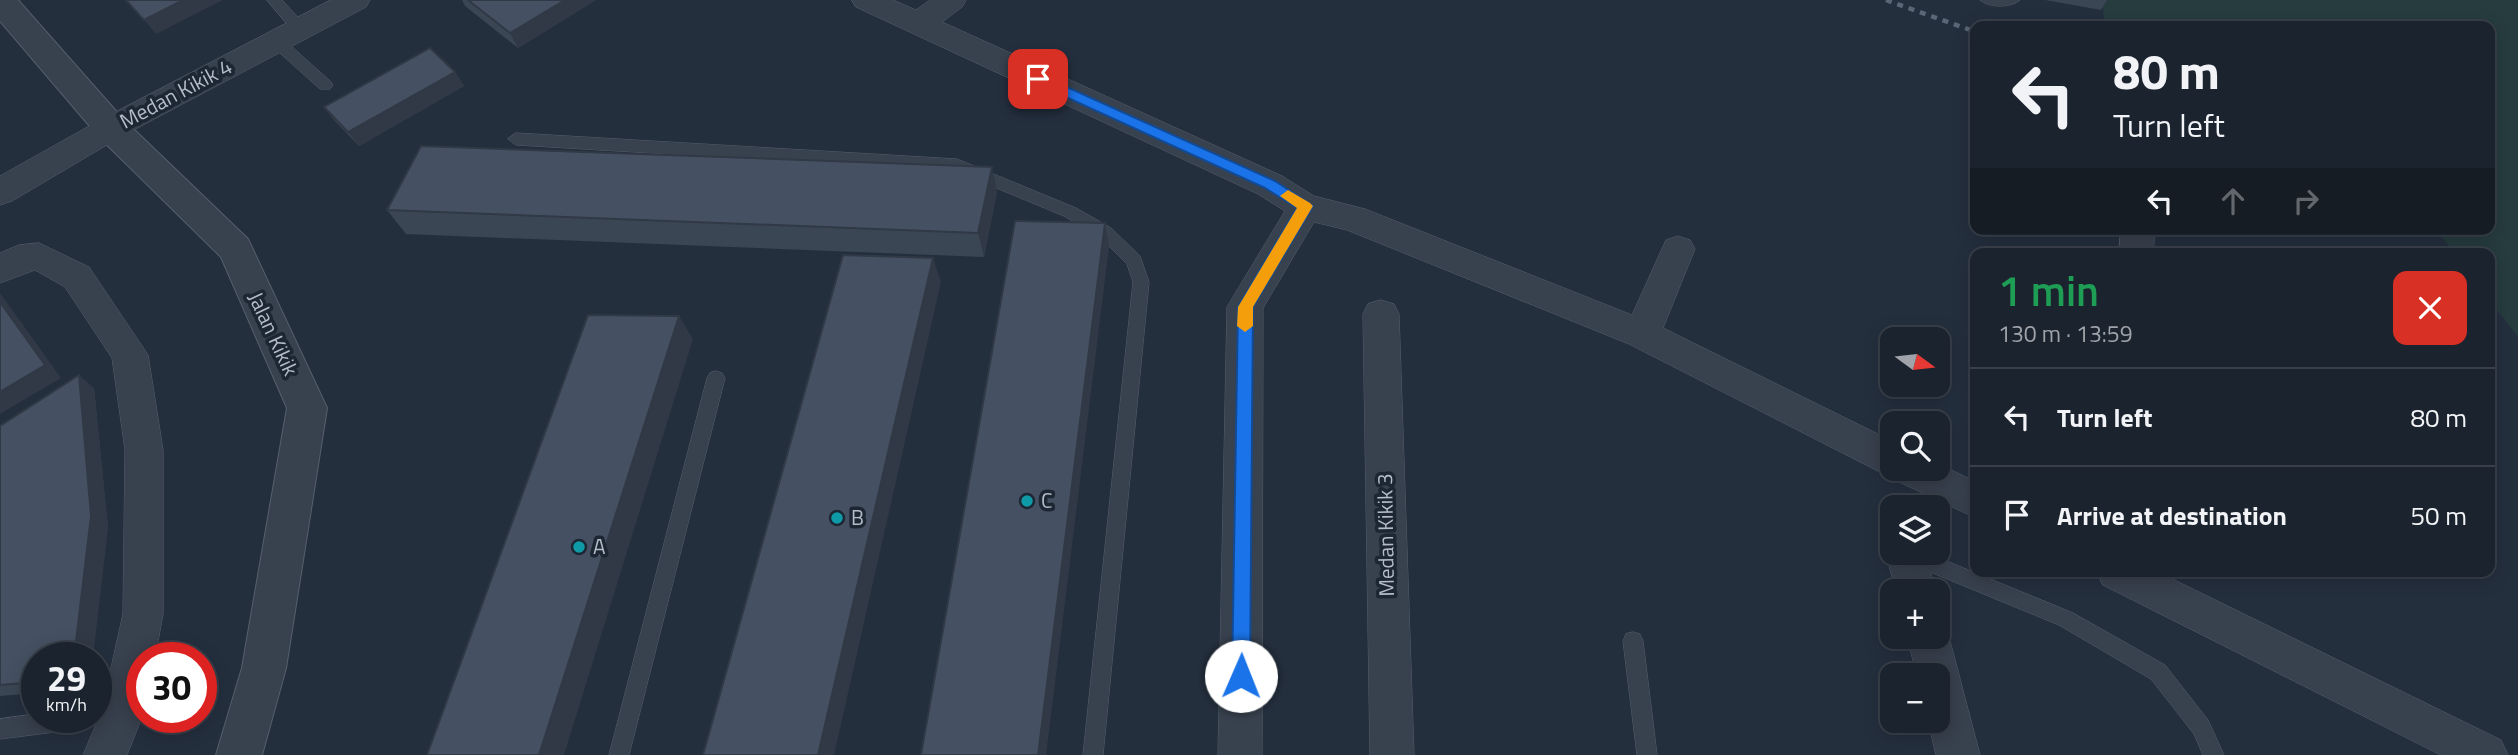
<!DOCTYPE html>
<meta charset="utf-8">
<style>
body{margin:0;font-family:"Titillium Web",sans-serif;background:#242b36;color:#f1f3f6;height:100vh;display:flex;flex-direction:column;font-size:26px;white-space:nowrap}
*{box-sizing:border-box;margin:0}
p{font-size:23px;color:#a0a4aa}
.icon{flex:none;width:38px;height:38px;fill:none;stroke:currentColor;stroke-width:2;stroke-linecap:round;stroke-linejoin:round}
.map{position:relative;flex:1;overflow:hidden}
.panel{position:absolute;left:1970px;top:248px;width:525px;height:329px;display:flex;flex-direction:column;background:#1b232e;border-radius:14px;box-shadow:0 4px 18px #0003,0 0 0 2px #39404a}
.panel>*{flex:none}
.guide{position:absolute;left:1970px;top:21px;width:525px;height:214px;border-radius:14px;box-shadow:0 4px 18px #0003,0 0 0 2px #39404a;background:#1b232e;color:#f1f3f6;overflow:hidden}
.needle{width:46px;rotate:105deg}
.fabs{position:absolute;left:1880px;top:327px;display:grid;gap:14px}
.fabs a{display:grid;place-items:center;width:70px;height:70px;border-radius:14px;background:#1b232e;box-shadow:0 4px 18px #0003,0 0 0 2px #39404a;font-size:35px}
.speed{position:absolute;left:21px;top:642px;display:flex;gap:14px;font-size:35px;font-weight:700;text-align:center}
.speed>*{display:grid;place-content:center;width:91px;height:91px;border-radius:50%;background:#1b232e;box-shadow:0 4px 18px #0003,0 0 0 2px #39404a;line-height:1}
.speed small{font-size:18px;font-weight:400}
.speed .limit{border:10px solid #d22;background:#fff;color:#111}
.pin{position:absolute;display:grid;place-items:center;width:60px;height:60px;color:#fff;margin:-30px;border-radius:14px;box-shadow:0 4px 10px #0006}
.me{position:absolute;width:77px;margin:-38px;rotate:1deg;stroke-linejoin:round;filter:drop-shadow(0 0 5px #0008)}
.turn{display:flex;align-items:center;gap:24px;height:147px;padding:0 28px;font-size:32px}
.turn .icon{width:91px;height:91px;stroke-width:2.5}
.turn b{display:block;font-size:49px;line-height:60px}
.lanes{display:flex;align-items:center;height:66px;padding:0 28px;background:#0003;justify-content:center;gap:35px;direction:ltr}
.lanes .off{opacity:.35}
.round{display:grid;place-items:center;flex:none;width:74px;height:74px;border-radius:14px;background:#242b36}
.summary{display:flex;align-items:center;justify-content:space-between;height:119px;padding:0 28px}
h1{font-size:42px;font-weight:600;line-height:52px;color:#1e9e55}
ul{padding:0;list-style:none}
li{display:flex;align-items:center;gap:21px;height:98px;padding:0 28px;border-top:2px solid #39404a}
li div{flex:1}
li b{display:block;font-size:26px}
li em{font-style:normal}
.map>svg:first-child{display:block}
.green{fill:#263c3f}
.lines{fill:none;stroke-linecap:round;stroke-linejoin:round}
.service-casing{stroke:#565f6c;stroke-width:1}
.minor-casing{stroke:#565f6c;stroke-width:1}
.tertiary-casing{stroke:#565f6c;stroke-width:2}
.service{fill:#38414e;fill-rule:evenodd}
.minor{fill:#38414e;fill-rule:evenodd}
.tertiary{fill:#38414e;fill-rule:evenodd}
.rail{stroke:#5a6575;stroke-width:4.5;stroke-dasharray:6 6;stroke-linecap:butt}
.wall{fill:#3b4654}
.shaded-wall{fill:#303945}
.building{fill:#455162;stroke:#303945;stroke-width:2}
.route{fill:#1a73e8;stroke:#114b97;stroke-width:2}
.slow{fill:#f59e0b}
.culture-dot{fill:#0f9aa8;stroke:#1d2633;stroke-width:2.5}
.labels{text-anchor:middle;stroke-width:7;stroke-linejoin:round;paint-order:stroke}
.street-label{font-size:21px;fill:#b4bcc9;stroke:#1d2633}
.poi-label{font-size:21px;fill:#b4bcc9;stroke:#1d2633;text-anchor:start}
</style>
<div class="map">
<svg width="2518" height="755" viewBox="0 0 2518 755">
<rect width="100%" height="100%" fill="#242f3e"/>
<!-- green -->
<polygon class="green" points="2102,0 2518,0 2518,337 2490,301 2490,254 2455,254 2439,233 2431,229 2490,229 2490,26 2105,26"/>
<g class="lines">
<!-- service casing -->
<g class="service-casing">
<g id="service">
<polygon points="267,0 282,0 305,25 307,29 305,33 295,33"/>
<path d="M1980 0H2020C2012 8 1988 8 1980 0Z"/>
<polygon points="276,36 281,37 330,81 333,85 330,89 320,89 271,45 269,41 271,37"/>
<polygon points="516,133 957,159 1076,208 1111,228 1140,256 1149,282 1103,755 1083,755 1133,282 1127,264 1099,236 1064,216 955,171 516,145 508,139"/>
<polygon points="716,371 722,373 725,378 629,755 609,755 707,378 710,373"/>
<polygon points="1899,553 1927,553 2073,613 2165,665 2208,720 2224,755 2203,755 2194,734 2151,679 2059,625 1901,560"/>
<polygon points="1633,632 1640,634 1643,641 1657,755 1637,755 1623,641 1626,634"/>
<polygon points="37,714 37,718 96,716 97,718 94,725 87,728 0,739 0,719"/>
</g>
</g>
<!-- minor casing -->
<g class="minor-casing">
<g id="minor">
<polygon points="331,0 370,0 366,7 122,136 12,201 0,205 0,176 100,120"/>
<polygon points="852,0 893,0 916,10 930,0 966,0 962,7 942,22 1282,176 1314,196 1365,209 1632,315 1666,240 1678,236 1690,240 1695,249 1663,328 1892,441 1892,469 1937,469 1937,463 1976,482 1976,518 1897,481 1894,475 1878,471 1629,344 1347,230 1314,222 1263,308 1262,755 1218,755 1227,307 1285,211 1258,194 856,7"/>
<polygon points="2121,229 2155,229 2153,254 2119,254"/>
<polygon points="39,243 89,267 148,355 163,450 163,614 155,658 142,658 142,717 127,755 83,755 101,713 123,614 125,450 112,358 65,287 35,270 0,283 0,253 19,245"/>
<polygon points="1381,300 1394,304 1399,314 1414,755 1370,755 1363,314 1368,304"/>
<polygon points="1892,542 1892,553 1925,553 1936,592 1896,592 1886,554"/>
<polygon points="2097,572 2158,572 2501,740 2508,755 2441,755 2103,585"/>
<polygon points="1937,621 1943,623 1949,637 1980,755 1936,755 1928,721 1937,721 1937,676 1917,676 1907,637 1937,637"/>
</g>
</g>
<!-- tertiary casing -->
<g class="tertiary-casing">
<polygon id="tertiary" points="0,0 18,0 123,119 248,239 327,408 286,668 262,755 216,755 242,668 287,408 221,257 99,137 0,21"/>
</g>
<!-- service -->
<use href="#service" class="service"/>
<!-- minor -->
<use href="#minor" class="minor"/>
<!-- tertiary -->
<use href="#tertiary" class="tertiary"/>
<!-- rail -->
<polyline class="rail" points="1886,0 1976,32"/>
</g>
<!-- wall -->
<g class="wall">
<polygon points="462,0 596,0 518,48 465,6"/>
<polygon points="2045,0 2107,0 2101,10"/>
<polygon points="455,72 464,86 359,146 335,121 324,107"/>
<polygon points="997,192 984,257 406,234 387,210"/>
<polygon points="94,388 108,528 37,658 37,693 0,696 0,426"/>
</g>
<!-- shaded-wall -->
<g class="shaded-wall">
<polygon points="183,0 223,0 156,34 144,20"/>
<polygon points="565,0 596,0 518,48 510,33"/>
<polygon points="455,72 464,86 359,146 348,132"/>
<polygon points="992,167 997,192 984,257 978,233"/>
<polygon points="1105,223 1109,247 1046,755 1038,755"/>
<polygon points="933,258 941,282 834,755 818,755"/>
<polygon points="0,293 61,378 0,414"/>
<polygon points="679,316 693,339 564,755 539,755"/>
<polygon points="79,375 94,388 108,528 93,658 74,658"/>
</g>
<!-- building -->
<g class="building">
<polygon points="126,0 183,0 144,20"/>
<polygon points="468,0 565,0 510,33"/>
<polygon points="430,48 455,72 348,132 324,107"/>
<polygon points="421,146 992,167 978,233 387,210"/>
<polygon points="1015,221 1105,223 1038,755 921,755"/>
<polygon points="843,255 933,258 818,755 703,755"/>
<polygon points="0,302 45,365 0,392"/>
<polygon points="588,315 679,316 539,755 427,755"/>
<polygon points="79,375 91,516 74,658 37,658 37,682 0,685 0,426"/>
</g>
<!-- route -->
<polygon class="route" points="1038,74 1275,181 1313,206 1253,307 1250,676 1247,682 1241,685 1234,682 1232,676 1238,307 1297,208 1265,188 1033,82 1031,79"/>
<!-- slow -->
<polygon class="slow" points="1288,190 1310,203 1313,206 1253,307 1253,326 1245,332 1237,326 1238,307 1297,208 1280,196"/>
<!-- markers -->
<g class="culture-dot">
<circle cx="1027" cy="501" r="7"/>
<circle cx="837" cy="518" r="7"/>
<circle cx="579" cy="547" r="7"/>
</g>
<g class="labels">
<!-- street labels -->
<g class="street-label">
<text transform="translate(176 94) rotate(-28)" y="7">Medan Kikik 4</text>
<text transform="translate(273 334) rotate(65)" y="7">Jalan Kikik</text>
<text transform="translate(1386 535) rotate(-91)" y="7">Medan Kikik 3</text>
</g>
<!-- poi labels -->
<g class="poi-label">
<text x="1041" y="508">C</text>
<text x="851" y="525">B</text>
<text x="593" y="554">A</text>
</g>
</g>
</svg>
<div class="fabs">
<a><svg class="needle" viewBox="-14 -14 28 28"><path d="M0-13l5 13h-10z" fill="#e53935"/><path d="M0 13l5-13h-10z" fill="#a0a4aa"/></svg></a>
<a><svg class="icon" aria-label="search" viewBox="0 0 24 24"><circle cx="10" cy="10" r="6"/><path d="M15 15l6 6"/></svg></a>
<a><svg class="icon" aria-label="layers" viewBox="0 0 24 24"><path d="M12 4l9 5-9 5-9-5zM3 14l9 5 9-5"/></svg></a>
<a>+</a>
<a>−</a>
</div>
<div class="speed"><div>29<small>km/h</small></div><div class="limit">30</div></div>
<div class="pin" style="left:1038px;top:79px;background:#d93025"><svg class="icon" aria-label="arrive" viewBox="0 0 24 24"><path d="M6 21V4h12l-3 4 3 4H6"/></svg></div>
<svg class="me" style="left:1241px;top:676px" viewBox="-20 -20 40 40"><circle r="19" fill="#fff"/><path d="M0-13L10 11 0 6-10 11z" fill="#1a73e8"/></svg>
<div class="guide">
<div class="turn"><svg class="icon" aria-label="left" viewBox="0 0 24 24"><path d="M17 20v-9H6M10 6l-5 5 5 5"/></svg><div><b>80 m</b>Turn left</div></div>
<div class="lanes"><svg class="icon" aria-label="left" viewBox="0 0 24 24"><path d="M17 20v-9H6M10 6l-5 5 5 5"/></svg><svg class="icon off" aria-label="ahead" viewBox="0 0 24 24"><path d="M12 20V5M6 11l6-6 6 6"/></svg><svg class="icon off" aria-label="right" viewBox="0 0 24 24"><path d="M7 20v-9h11M14 6l5 5-5 5"/></svg></div>
</div>
<section class="panel">
<div class="summary"><div><h1>1 min</h1><p>130 m · 13:59</p></div><a class="round" style="background:#d93025;color:#fff"><svg class="icon" aria-label="close" viewBox="0 0 24 24"><path d="M6 6l12 12M18 6L6 18"/></svg></a></div>
<ul>
<li><svg class="icon" aria-label="left" viewBox="0 0 24 24"><path d="M17 20v-9H6M10 6l-5 5 5 5"/></svg><div><b>Turn left</b></div><em>80 m</em></li>
<li><svg class="icon" aria-label="arrive" viewBox="0 0 24 24"><path d="M6 21V4h12l-3 4 3 4H6"/></svg><div><b>Arrive at destination</b></div><em>50 m</em></li>
</ul>
</section>
</div>
